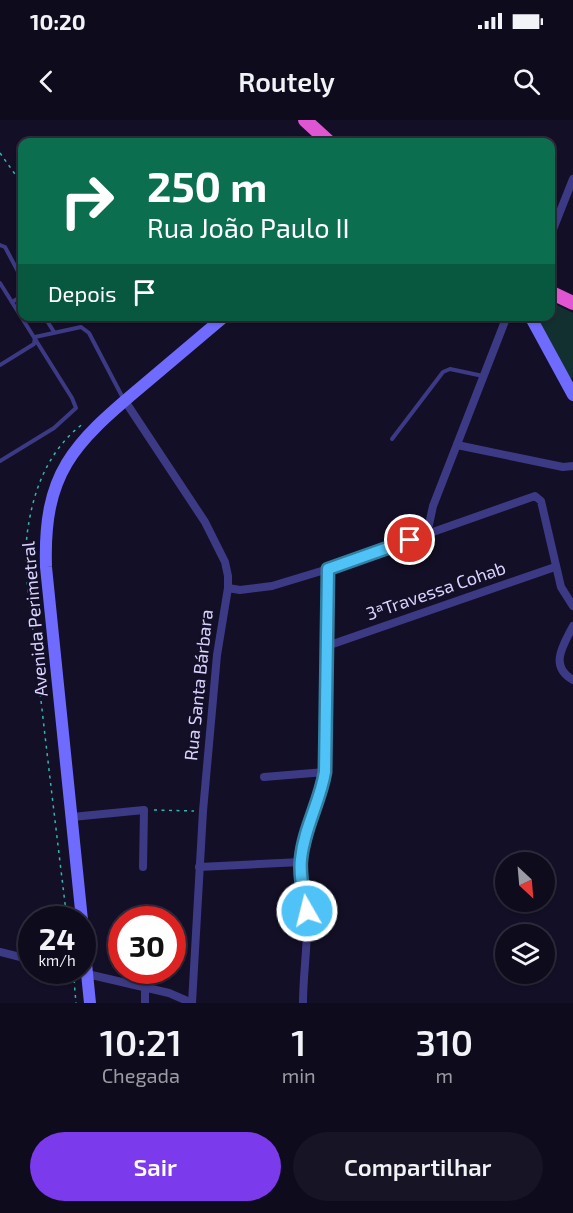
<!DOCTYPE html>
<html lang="pt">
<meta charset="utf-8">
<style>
body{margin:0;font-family:"Exo 2",sans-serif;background:#171425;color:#f1f3f6;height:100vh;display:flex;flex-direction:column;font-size:22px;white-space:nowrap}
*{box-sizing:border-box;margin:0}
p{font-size:20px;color:#9b9ba3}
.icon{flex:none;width:33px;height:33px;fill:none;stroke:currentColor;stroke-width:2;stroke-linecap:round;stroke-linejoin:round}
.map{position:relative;height:883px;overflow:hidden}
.details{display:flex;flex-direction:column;background:#0e0b1c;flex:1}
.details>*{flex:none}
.hud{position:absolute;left:18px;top:18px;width:537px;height:183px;border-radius:12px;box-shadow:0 2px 4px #0004,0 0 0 2px #2e2b3b;background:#0b6e4f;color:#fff;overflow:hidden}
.needle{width:39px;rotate:154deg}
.buttons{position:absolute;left:495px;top:732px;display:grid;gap:12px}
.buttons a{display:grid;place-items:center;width:60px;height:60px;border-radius:50%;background:#0e0b1c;box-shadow:0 2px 4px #0004,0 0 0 2px #2e2b3b;font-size:30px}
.speed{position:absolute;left:18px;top:786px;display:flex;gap:12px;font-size:30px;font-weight:700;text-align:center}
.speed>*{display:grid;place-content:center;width:78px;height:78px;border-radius:50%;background:#0e0b1c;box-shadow:0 2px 4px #0004,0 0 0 2px #2e2b3b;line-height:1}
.speed small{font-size:15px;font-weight:400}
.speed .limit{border:9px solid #d22;background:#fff;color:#111}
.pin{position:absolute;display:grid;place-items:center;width:51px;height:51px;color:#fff;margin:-26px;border:3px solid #fff;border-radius:50%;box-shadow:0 2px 6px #0007}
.me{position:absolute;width:66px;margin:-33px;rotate:352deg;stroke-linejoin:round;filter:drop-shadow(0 0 4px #0008)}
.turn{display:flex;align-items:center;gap:21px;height:126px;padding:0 30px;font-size:27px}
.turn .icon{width:78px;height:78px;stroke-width:2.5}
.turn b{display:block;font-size:42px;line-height:51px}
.then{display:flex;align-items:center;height:57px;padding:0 30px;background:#0003;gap:12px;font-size:22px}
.eta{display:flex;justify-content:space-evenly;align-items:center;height:102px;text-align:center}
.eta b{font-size:36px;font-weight:600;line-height:42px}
.cta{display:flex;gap:12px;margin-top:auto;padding:12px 30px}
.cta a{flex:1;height:69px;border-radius:36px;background:#7c3aed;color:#fff;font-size:24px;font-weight:600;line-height:69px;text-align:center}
.cta a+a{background:#171425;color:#f1f3f6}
.status{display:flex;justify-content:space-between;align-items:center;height:42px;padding:0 30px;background:#0e0b1c;direction:ltr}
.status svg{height:16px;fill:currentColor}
header{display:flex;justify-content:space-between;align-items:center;height:78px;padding:0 30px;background:#0e0b1c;font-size:27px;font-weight:600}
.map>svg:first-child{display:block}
.green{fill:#12302f}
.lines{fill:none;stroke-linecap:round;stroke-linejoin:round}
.path{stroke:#2fb8b0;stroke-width:1.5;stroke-dasharray:3 4.5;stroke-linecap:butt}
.service{stroke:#3d3a85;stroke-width:4}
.minor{stroke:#3d3a85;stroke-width:8}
.secondary{stroke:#6f6bff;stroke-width:12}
.trunk{stroke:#e055d1;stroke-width:14}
.route-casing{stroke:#337fa1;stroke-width:15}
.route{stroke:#4fc3f7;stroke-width:10}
.labels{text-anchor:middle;stroke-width:4.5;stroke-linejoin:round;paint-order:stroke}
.street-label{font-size:18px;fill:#d9d4ff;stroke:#130f26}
</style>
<div class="status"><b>10:20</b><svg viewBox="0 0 49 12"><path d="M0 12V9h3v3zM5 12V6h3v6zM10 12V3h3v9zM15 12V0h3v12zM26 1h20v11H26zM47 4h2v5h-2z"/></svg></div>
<header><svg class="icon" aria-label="back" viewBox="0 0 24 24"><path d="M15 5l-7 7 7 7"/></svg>Routely<svg class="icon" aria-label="search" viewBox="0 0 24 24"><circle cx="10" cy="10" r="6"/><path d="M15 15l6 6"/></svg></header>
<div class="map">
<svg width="573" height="883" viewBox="0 0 573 883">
<rect width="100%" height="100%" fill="#130f26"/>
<!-- green -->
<polygon class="green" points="551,182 573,193 573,258 568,260 534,197 550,196"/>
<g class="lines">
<!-- path -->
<g class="path">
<polyline points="0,33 22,64"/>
<polyline points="235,202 241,196"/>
<polyline points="154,690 194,691"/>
<path d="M67 800C56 709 45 618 35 527 31 491 22 444 28 408 34 367 50 328 84 303"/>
<polyline points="74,860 76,883"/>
</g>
<!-- service -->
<g class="service">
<polyline points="0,125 5,127 22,159"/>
<polyline points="0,163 72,278 76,288 54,308 0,341"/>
<polyline points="12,182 22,176"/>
<polyline points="44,196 54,212"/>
<polyline points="0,245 34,224 35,217 81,207 89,213 124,280"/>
<polyline points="392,319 443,252 450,249 483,256"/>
</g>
<!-- minor -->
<g class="minor">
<polyline points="550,117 573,59"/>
<polyline points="125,281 205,402 225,442 228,456 228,468 217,535 203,691 192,883"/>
<polyline points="457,325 563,347 573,346"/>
<polyline points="427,414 433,386 507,196"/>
<polyline points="228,468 240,470 272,466 328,449 535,376 541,381 561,467 573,486"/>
<path d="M573 506C564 524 548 546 573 560"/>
<polyline points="327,526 555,447"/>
<polyline points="264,657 325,652"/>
<polyline points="72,697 144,690 143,747"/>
<polyline points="199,747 301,742"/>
<polyline points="0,832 32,840"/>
<polyline points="70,850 169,873 192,883"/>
<polyline points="145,883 145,867"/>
<path d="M303 883C303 854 308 825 307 796 307 777 300 759 301 741 303 709 320 682 325 652L328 449"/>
</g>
<!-- secondary -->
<g class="secondary">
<polyline points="530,196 573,275"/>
<path d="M82 800 46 447C43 353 73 324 141 267 169 243 197 220 225 196"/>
<polyline points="82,804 90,883"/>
</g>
<!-- trunk -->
<g class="trunk">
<polyline points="305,0 329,22"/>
<polyline points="550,172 573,183"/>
</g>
</g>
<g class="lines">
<!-- route casing -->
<g class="route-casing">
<path id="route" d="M307 791C304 775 299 756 301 739 304 708 320 682 325 652L328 449 410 420"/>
</g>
<!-- route -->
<use href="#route" class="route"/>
</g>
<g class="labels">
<!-- street labels -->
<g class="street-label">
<text transform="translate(436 471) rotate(-19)" y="6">3ªTravessa Cohab</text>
<text transform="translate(35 499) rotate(-95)" y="6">Avenida Perimetral</text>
<text transform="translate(199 565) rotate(-84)" y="6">Rua Santa Bárbara</text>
</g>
</g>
</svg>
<div class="buttons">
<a><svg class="needle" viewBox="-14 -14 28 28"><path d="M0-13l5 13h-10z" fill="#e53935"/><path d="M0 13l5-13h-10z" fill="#9b9ba3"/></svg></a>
<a><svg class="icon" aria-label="layers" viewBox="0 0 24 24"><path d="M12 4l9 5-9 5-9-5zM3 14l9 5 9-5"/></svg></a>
</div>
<div class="speed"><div>24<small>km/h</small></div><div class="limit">30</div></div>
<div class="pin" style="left:410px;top:420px;background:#d93025"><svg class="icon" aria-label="arrive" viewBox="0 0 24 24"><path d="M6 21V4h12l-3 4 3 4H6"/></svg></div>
<svg class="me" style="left:307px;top:791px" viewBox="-20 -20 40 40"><circle r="17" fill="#4fc3f7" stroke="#fff" stroke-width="3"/><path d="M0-11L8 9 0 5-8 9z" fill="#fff"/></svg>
<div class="hud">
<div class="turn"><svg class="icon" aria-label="right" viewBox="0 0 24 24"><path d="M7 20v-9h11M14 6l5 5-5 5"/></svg><div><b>250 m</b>Rua João Paulo II</div></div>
<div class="then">Depois<svg class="icon" aria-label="arrive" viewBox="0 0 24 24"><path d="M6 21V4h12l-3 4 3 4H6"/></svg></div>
</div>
</div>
<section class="details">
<div class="eta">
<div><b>10:21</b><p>Chegada</p></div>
<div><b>1</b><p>min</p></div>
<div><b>310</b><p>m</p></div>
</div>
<div class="cta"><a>Sair</a><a>Compartilhar</a></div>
</section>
